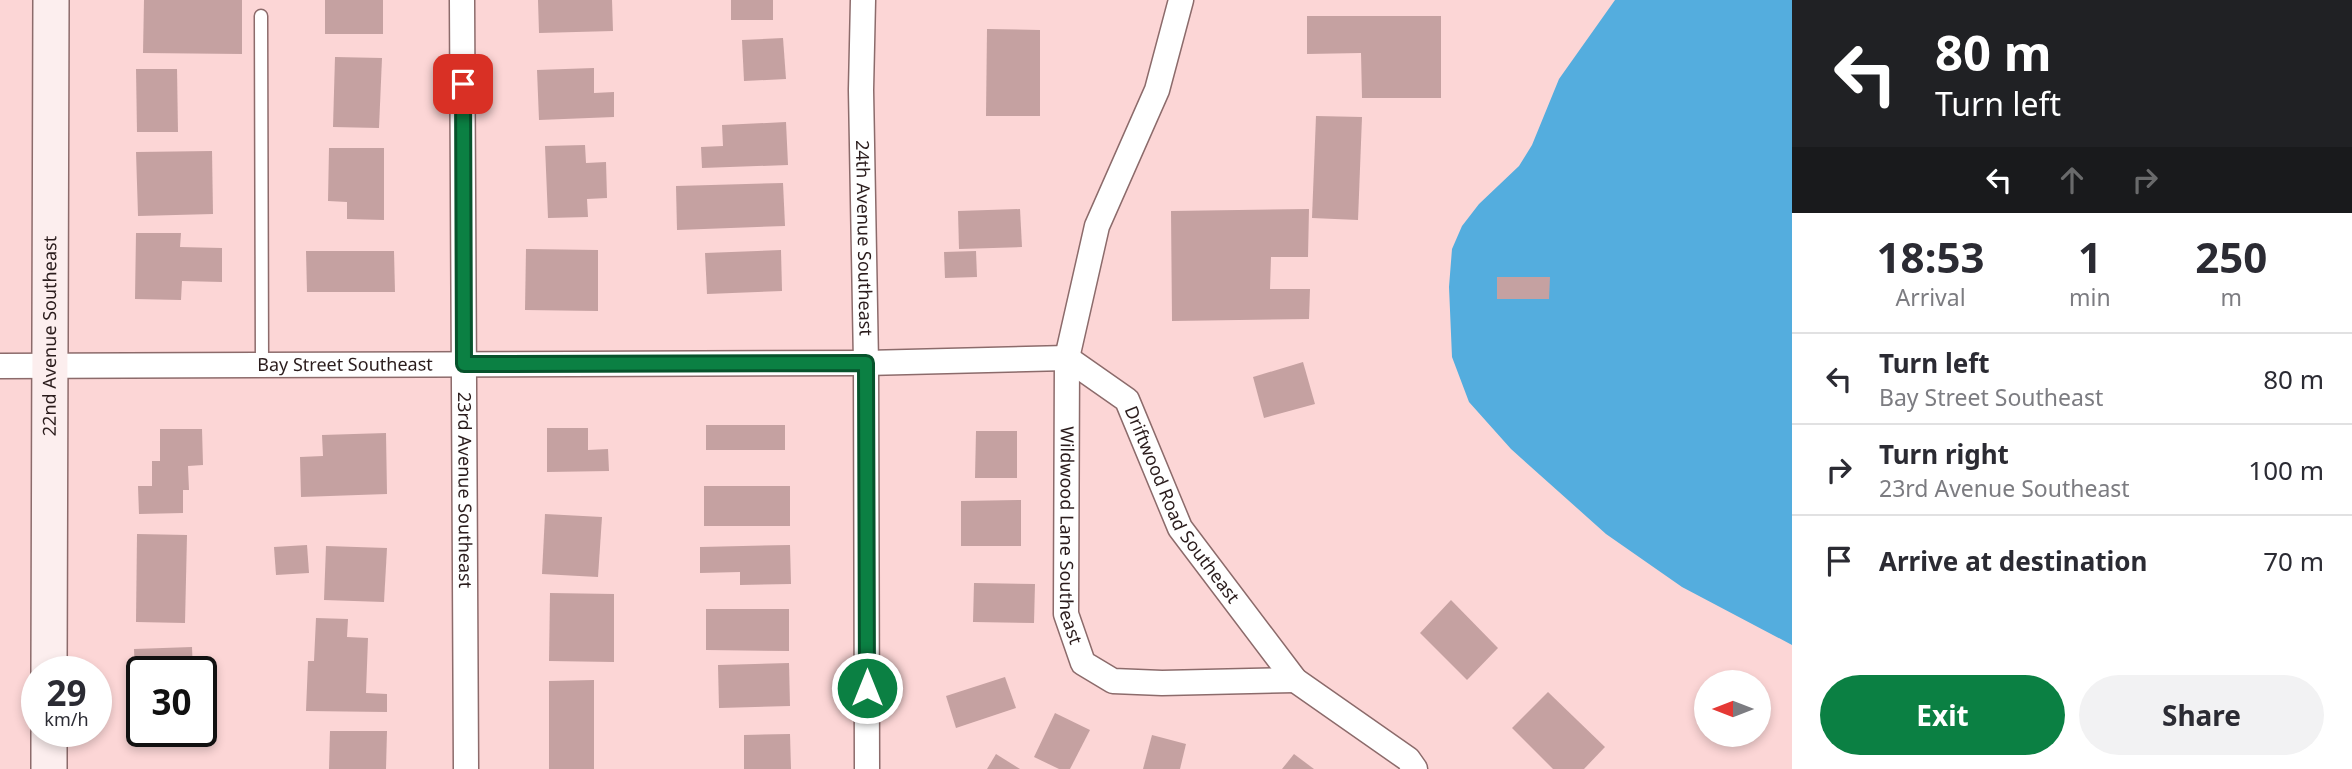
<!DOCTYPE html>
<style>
body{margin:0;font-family:"Noto Sans",sans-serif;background:#f2f2f3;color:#2b2b33;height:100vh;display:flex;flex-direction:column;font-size:26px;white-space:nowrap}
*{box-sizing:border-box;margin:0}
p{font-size:23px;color:#7c7c81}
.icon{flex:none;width:38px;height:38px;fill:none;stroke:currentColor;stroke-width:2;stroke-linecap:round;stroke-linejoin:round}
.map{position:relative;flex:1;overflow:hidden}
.sheet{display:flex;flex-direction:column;background:#fff;width:560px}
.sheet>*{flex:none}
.guide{background:#202124;color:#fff;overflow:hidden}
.needle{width:46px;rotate:270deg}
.controls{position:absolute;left:1694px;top:670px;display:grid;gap:14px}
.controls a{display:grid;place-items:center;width:77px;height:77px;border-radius:50%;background:#fff;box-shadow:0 4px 10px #0003;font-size:35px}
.speed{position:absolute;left:21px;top:656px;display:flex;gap:14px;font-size:35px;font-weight:700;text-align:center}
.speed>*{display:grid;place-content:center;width:91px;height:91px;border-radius:50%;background:#fff;box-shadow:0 4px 10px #0003;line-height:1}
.speed small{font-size:18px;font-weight:400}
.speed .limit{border:4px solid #111;border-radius:10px;background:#fff;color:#111}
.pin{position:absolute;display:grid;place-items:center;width:60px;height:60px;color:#fff;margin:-30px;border-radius:14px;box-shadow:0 4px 10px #0006}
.me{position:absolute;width:77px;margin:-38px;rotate:0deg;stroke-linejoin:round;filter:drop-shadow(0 0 5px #0008)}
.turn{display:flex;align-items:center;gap:24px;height:147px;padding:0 28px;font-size:32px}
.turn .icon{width:91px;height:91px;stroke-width:2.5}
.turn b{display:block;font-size:49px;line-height:60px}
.lanes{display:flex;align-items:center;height:66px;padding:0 28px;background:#0003;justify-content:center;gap:35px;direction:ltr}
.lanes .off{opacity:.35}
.eta{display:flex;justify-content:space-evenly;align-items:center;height:119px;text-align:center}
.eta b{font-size:42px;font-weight:700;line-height:49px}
.action{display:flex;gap:14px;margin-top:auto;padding:14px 28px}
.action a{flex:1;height:80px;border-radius:42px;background:#0b8043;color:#fff;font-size:28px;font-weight:700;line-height:80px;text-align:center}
.action a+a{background:#f2f2f3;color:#2b2b33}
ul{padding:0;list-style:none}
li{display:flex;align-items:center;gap:21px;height:91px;padding:0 28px;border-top:2px solid #e1e1e2}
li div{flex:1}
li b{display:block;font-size:26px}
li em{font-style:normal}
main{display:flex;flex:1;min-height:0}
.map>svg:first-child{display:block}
.water{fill:#54adde}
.building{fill:#c5a1a1}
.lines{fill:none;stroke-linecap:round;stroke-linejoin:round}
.lane-casing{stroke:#8c6b6b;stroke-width:15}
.street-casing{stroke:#8c6b6b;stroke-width:27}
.secondary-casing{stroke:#8c6b6b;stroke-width:38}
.lane{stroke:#fff;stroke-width:12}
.street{stroke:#fff;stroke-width:24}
.secondary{stroke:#fceeee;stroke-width:35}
.route-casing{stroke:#07532c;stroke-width:18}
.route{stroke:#0b8043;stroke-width:12}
.labels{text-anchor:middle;stroke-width:7;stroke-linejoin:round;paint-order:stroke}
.street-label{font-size:18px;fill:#2a1c1c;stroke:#fff}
</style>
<main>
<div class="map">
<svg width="1792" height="769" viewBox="0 0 1792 769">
<rect width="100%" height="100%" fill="#fcd6d6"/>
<!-- water -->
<polygon class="water" points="1615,0 1792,0 1792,645 1682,587 1606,534 1511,449 1469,402 1452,357 1449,287 1452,249 1462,226 1479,204 1519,166 1532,145 1559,79"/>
<!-- building -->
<g class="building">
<polygon points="144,0 242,0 242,54 143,53"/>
<rect x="325" y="0" width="58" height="34"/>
<polygon points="538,0 612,0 613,31 539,33"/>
<rect x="731" y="0" width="42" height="20"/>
<polygon points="1307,16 1441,16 1441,98 1362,98 1361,53 1307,54"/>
<polygon points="987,29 1040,30 1040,116 986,116"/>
<polygon points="783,38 786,79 744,81 742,40"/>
<polygon points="335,57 382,58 379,128 333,127"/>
<polygon points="594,68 594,93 614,92 614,117 539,120 537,70"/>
<polygon points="136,69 177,69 178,132 137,132"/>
<polygon points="1316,116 1362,117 1358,220 1312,218"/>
<polygon points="786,122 788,165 702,168 701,147 723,146 722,125"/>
<polygon points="585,145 586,163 606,162 607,198 587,199 588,217 548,218 545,146"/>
<polygon points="329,148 384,148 384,220 347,219 347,202 328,201"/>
<polygon points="212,151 213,214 138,216 136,152"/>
<polygon points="783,183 785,226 677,230 676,186"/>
<polygon points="1020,209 1022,247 959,249 958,211"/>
<polygon points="1309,209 1308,257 1271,257 1270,289 1310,289 1309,319 1172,321 1171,211"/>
<polygon points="136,233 181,233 180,247 222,248 222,282 182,281 181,300 135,299"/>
<polygon points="526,249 598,250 598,311 525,310"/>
<polygon points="781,250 782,291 707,294 705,253"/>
<polygon points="306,251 394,251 395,292 307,292"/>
<polygon points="976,251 977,277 945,278 944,252"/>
<polygon points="1497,277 1550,277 1549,299 1497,299"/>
<polygon points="1303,362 1315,404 1264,418 1253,377"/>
<rect x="706" y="425" width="79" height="25"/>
<polygon points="547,428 588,428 588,450 608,449 609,471 547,472"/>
<polygon points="160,429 202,429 203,465 188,466 189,490 183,490 183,513 139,514 138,486 152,486 152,461 160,461"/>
<polygon points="976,431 1017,431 1017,478 975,478"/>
<polygon points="386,433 387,494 301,497 300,457 323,456 322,435"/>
<rect x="704" y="486" width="86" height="40"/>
<polygon points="1021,500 1021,546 961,546 961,501"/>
<polygon points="545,514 602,517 598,577 542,574"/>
<polygon points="137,534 187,535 185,623 136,622"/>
<polygon points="307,545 309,573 276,575 274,547"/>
<polygon points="790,545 791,584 740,585 740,572 700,573 700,547"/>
<polygon points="326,546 387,548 384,602 324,600"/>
<polygon points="974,583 1035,584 1034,623 973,622"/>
<polygon points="550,593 614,594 614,662 549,661"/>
<polygon points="1451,600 1498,648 1467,680 1420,633"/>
<polygon points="706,609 789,609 789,651 706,650"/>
<polygon points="316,618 348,619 347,637 368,638 366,693 387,694 387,712 306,711 308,661 314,661"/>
<polygon points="192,647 193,672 142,672 142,699 136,699 134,649"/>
<polygon points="789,663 790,706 719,708 718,665"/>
<polygon points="1005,677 1016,708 956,728 946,696"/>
<polygon points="594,680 594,769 549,769 549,681"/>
<polygon points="1548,692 1605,747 1584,769 1553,769 1512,728"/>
<polygon points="1055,713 1090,730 1070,769 1059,769 1034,757"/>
<polygon points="330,731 387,731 386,769 329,769"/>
<polygon points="790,734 791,769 744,769 744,735"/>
<polygon points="1152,735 1186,744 1180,769 1143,769"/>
<polygon points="996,754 1020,769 987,769"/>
<polygon points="1294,754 1314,769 1282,769"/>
</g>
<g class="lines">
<!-- lane casing -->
<g class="lane-casing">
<polyline id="lane" points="261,16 262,366"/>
</g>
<!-- street casing -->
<g class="street-casing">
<g id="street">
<path id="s1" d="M462 0 466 769"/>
<path id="s2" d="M863 0 861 90 866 363 867 769"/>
<path id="s3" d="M1181 0 1157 90 1097 226 1067 358 1066 614 1083 663 1113 681 1162 683 1295 680"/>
<path id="s4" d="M1067 358 1127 400 1180 528 1295 680 1408 759 1415 769"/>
<path id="s5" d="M0 366 866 363 1067 358"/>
</g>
</g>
<!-- secondary casing -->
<g class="secondary-casing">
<g id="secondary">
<path id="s6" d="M49 672 51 0"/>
<polyline points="49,769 49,732"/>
</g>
</g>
<!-- lane -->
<use href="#lane" class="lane"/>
<!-- street -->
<use href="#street" class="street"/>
<!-- secondary -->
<use href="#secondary" class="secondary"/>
</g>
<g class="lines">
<!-- route casing -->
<g class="route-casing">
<polyline id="route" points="463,84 464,364 866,363 867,688"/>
</g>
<!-- route -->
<use href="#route" class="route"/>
</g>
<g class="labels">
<!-- street labels -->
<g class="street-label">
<text dy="6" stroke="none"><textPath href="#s2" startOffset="238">24th Avenue Southeast</textPath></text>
<text dy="6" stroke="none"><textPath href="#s6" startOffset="336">22nd Avenue Southeast</textPath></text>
<text dy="6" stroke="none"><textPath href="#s5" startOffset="345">Bay Street Southeast</textPath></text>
<text dy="6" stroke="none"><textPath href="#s1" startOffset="490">23rd Avenue Southeast</textPath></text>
<text dy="6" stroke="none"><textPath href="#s4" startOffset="192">Driftwood Road Southeast</textPath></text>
<text dy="6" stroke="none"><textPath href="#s3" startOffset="555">Wildwood Lane Southeast</textPath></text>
</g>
</g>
</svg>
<div class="controls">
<a><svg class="needle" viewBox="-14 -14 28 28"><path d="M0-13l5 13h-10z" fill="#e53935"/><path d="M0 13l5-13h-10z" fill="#7c7c81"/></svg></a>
</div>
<div class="speed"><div>29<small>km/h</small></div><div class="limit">30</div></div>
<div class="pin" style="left:463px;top:84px;background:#d93025"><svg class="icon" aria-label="arrive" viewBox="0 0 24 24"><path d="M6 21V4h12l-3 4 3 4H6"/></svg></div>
<svg class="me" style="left:867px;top:688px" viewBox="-20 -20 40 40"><circle r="17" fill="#0b8043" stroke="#fff" stroke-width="3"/><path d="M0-11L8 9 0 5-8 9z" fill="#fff"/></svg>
</div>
<section class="sheet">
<div class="guide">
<div class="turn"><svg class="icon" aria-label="left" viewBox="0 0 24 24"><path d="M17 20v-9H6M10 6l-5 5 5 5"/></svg><div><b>80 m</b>Turn left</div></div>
<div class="lanes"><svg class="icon" aria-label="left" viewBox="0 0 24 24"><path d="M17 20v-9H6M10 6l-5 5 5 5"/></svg><svg class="icon off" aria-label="ahead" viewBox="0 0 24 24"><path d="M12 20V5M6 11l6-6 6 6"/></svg><svg class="icon off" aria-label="right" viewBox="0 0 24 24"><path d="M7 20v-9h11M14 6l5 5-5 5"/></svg></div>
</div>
<div class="eta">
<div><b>18:53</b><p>Arrival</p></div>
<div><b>1</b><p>min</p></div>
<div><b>250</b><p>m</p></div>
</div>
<ul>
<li><svg class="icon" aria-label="left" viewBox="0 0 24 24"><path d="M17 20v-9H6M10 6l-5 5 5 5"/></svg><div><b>Turn left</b><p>Bay Street Southeast</p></div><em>80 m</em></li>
<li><svg class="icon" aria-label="right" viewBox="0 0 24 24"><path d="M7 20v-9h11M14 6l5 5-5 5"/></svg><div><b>Turn right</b><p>23rd Avenue Southeast</p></div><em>100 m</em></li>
<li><svg class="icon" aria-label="arrive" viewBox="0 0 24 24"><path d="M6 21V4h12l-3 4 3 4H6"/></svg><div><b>Arrive at destination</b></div><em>70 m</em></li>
</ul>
<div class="action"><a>Exit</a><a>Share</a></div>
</section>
</main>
